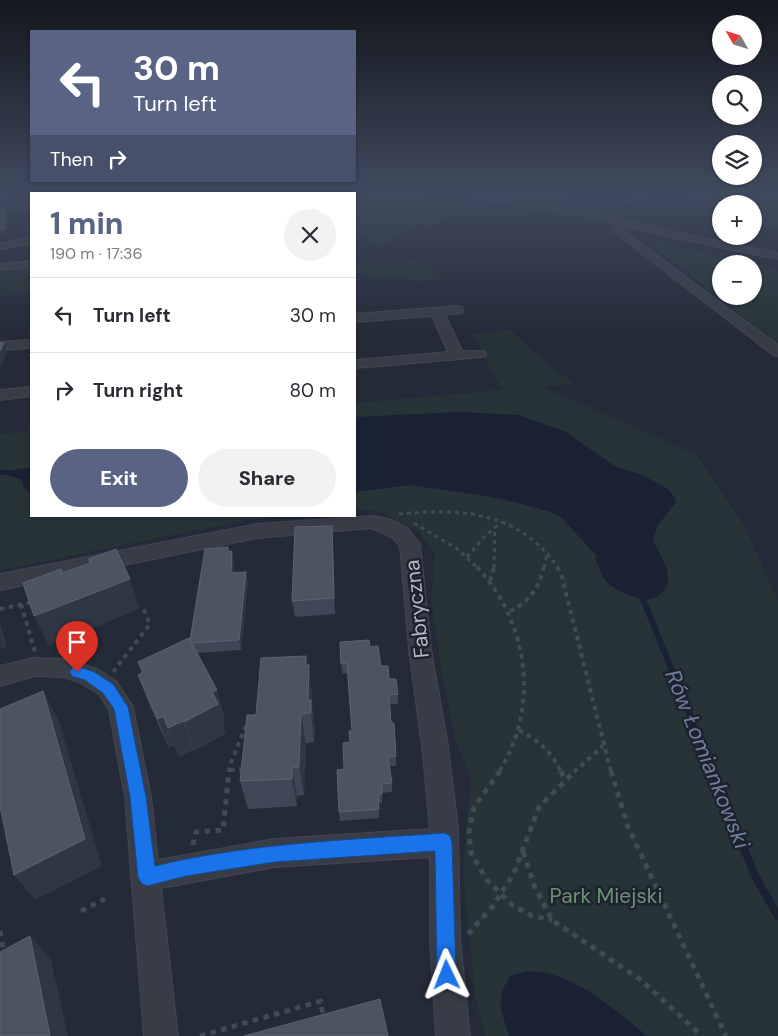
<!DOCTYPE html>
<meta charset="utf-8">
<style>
body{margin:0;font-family:"DM Sans",sans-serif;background:#f2f2f3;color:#2b2b33;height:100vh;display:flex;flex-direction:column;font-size:19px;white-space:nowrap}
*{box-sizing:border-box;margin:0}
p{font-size:16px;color:#7c7c81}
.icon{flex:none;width:28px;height:28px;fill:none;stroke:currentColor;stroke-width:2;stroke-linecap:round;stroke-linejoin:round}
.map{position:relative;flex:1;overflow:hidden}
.side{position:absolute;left:30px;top:192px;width:326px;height:325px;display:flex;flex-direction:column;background:#fff;border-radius:0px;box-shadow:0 1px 4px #0004}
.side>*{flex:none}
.top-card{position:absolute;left:30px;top:30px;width:326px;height:152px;border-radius:0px;box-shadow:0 1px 4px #0004;background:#596485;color:#fff;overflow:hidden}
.needle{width:32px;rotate:309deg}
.controls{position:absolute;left:712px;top:15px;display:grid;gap:10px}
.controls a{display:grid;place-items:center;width:50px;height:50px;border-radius:50%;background:#fff;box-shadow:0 1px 4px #0004;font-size:25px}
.pin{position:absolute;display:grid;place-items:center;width:42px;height:42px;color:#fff;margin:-51px -21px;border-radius:50% 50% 50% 0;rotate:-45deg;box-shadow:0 0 5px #0007}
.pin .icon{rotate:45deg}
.me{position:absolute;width:55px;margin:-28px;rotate:358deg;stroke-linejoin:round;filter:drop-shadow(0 0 4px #0008)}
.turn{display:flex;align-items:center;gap:18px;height:105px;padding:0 20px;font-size:22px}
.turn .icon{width:65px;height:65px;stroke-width:2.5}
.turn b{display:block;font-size:35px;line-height:42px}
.then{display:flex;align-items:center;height:48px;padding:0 20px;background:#0003;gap:10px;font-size:19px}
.round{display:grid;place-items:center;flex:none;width:52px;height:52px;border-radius:26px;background:#f2f2f3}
.summary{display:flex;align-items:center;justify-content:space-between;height:85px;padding:0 20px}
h1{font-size:30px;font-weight:800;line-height:38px;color:#596485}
.cta{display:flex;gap:10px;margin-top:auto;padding:10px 20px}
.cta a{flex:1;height:58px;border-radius:30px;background:#596485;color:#fff;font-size:20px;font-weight:800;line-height:58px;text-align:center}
.cta a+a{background:#f2f2f3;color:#2b2b33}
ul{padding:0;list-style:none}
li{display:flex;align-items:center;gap:15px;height:75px;padding:0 20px;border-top:1px solid #e1e1e2}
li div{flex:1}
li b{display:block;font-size:19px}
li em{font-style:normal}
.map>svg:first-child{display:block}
.green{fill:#263438;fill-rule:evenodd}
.water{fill:#192133}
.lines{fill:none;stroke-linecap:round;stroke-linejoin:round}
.stream-far2{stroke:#192133;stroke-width:5}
.stream-far1{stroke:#192133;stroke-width:6}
.stream{stroke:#192133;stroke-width:8}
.minor-casing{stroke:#414650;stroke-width:2}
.path-far3{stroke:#3f4d50;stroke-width:2;stroke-dasharray:2 2;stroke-linecap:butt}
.path-far2{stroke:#3f4d50;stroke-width:3;stroke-dasharray:4 4;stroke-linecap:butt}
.path-far1{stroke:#3f4d50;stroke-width:4;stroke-dasharray:4.5 4.5;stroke-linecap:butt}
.path{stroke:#3f4d50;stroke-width:5;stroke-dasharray:5.5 5.5;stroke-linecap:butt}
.minor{fill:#373c47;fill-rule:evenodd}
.wall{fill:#404655}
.shaded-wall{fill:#2f3644}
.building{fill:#4c5361;stroke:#5c6270}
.route{fill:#1a73e8;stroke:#114b97}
.labels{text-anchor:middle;stroke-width:5;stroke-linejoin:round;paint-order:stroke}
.near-street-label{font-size:21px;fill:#b2b7c3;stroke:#1d222c}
.near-park-label{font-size:21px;fill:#6c9179;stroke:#1d222c}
.near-water-label{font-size:22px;font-style:italic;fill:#6f7f9e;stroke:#1d222c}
</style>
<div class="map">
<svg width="778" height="1036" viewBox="0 0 778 1036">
<rect width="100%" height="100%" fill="#242a37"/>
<!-- green -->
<g class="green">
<polygon points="169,191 285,191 278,194 148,194"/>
<polygon points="354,191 401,191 467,204 432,227 417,224 382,246 355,235 355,194 347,194"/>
<polygon points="467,191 778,191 778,227 763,224 754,217 754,204 721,204 721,206 652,193 645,198 638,199 566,199 552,207"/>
<path d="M645 240 778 269V344ZM721 264H754V296H721Z"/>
<polygon points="416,260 435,270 444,280 420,281 395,277 367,276 355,271 355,266"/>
<polygon points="31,265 31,293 0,296 0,268"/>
<polygon points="510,330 552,368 575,383 543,387 697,455 744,525 778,601 778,1036 485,1036 475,996 463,869 471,778 456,742 443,678 431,599 435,553 419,532 380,511 355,509 355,403 502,390 472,334"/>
<polygon points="31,431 31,516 286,516 241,521 0,570 0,434"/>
</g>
<!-- water -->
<g class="water">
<path d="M459 412 518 415 564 431 615 466 642 475 668 489 673 495 676 502 658 525 653 539C657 552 668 563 668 578 669 591 654 602 642 599 634 598 616 590 610 585 602 579 599 567 595 558H597L595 554 562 518 548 511 517 503 492 497 410 485 355 492V417Z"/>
<polygon points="31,467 31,494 24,488 22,480 4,474 7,471"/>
<path d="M526 971C534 972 542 972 550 974 583 982 621 1014 647 1036H509C501 1009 495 1001 510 976Z"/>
</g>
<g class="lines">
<!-- stream-far2 -->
<polyline class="stream-far2" points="0,472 11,473"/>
<!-- stream-far1 -->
<polyline class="stream-far1" points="641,594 713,772"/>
<!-- stream -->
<polyline class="stream" points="713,771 755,876 778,916"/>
<!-- minor casing -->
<g class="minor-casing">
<g id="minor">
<polygon points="453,191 471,191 545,205 579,209 661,229 778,253 778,259 661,235 579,215 545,211 458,194"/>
<polygon points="31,203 31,209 0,212 0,206"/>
<polygon points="617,226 778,345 778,356 773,355 613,231 612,229"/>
<polygon points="31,238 31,244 0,249 0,243"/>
<polygon points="31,261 31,267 0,270 0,264"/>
<polygon points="457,306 462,307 463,310 462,313 445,315 462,351 484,351 486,354 484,357 355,368 355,360 448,352 432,316 355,322 355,314"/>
<polygon points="31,340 31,348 0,350 0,342"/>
<polygon points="31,387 31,396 0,400 0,390"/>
<polygon points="372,516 389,519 406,527 420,544 431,650 448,746 458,828 460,939 470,1036 436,1036 430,939 430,857 275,867 161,888 178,1036 144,1036 125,797 109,710 100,695 81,683 64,677 34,676 0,686 0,666 34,658 64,659 97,669 116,681 133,707 151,797 158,860 275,839 430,829 422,746 409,650 400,546 392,537 372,528 257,538 0,590 0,574 257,524"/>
</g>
</g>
<!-- path-far3 -->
<g class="path-far3">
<polyline points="426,191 447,195"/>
<polyline points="594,204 649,199 661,191"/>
</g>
<!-- path-far2 -->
<g class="path-far2">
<path d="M399 514C460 508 520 511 558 568"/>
<polyline points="414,523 456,548 478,568"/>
<polyline points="467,557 484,537 501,522"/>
<polyline points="494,568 495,527"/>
<polyline points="544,568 547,553"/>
</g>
<!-- path-far1 -->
<g class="path-far1">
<path d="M477 567C529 623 540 706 499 772"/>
<polyline points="557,567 561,573 611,772"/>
<polyline points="490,581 494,567"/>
<polyline points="21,604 35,652"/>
<polyline points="0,609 34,602"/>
<path d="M510 611C530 602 539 587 544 567"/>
<polyline points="113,672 150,624 143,608"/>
<path d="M519 730C539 741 552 752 561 772"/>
<polyline points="230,770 244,769"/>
<polyline points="229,772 230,765 247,723"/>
<polyline points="574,772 603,746"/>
</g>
<!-- path -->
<g class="path">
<polyline points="500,771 474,807 469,832 471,853 487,880 512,905 532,916 552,920"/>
<polyline points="561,771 565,781"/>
<polyline points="611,771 628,827 726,1036"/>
<polyline points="193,845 196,832 223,830 229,771"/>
<polyline points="523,852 534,885 552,920 641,980 702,1036"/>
<polyline points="81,911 105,899"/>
<polyline points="0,931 4,953"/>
<polyline points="468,934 493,906 514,873 539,807 575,771"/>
<polyline points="200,1036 321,1001 323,1017"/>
</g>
<!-- minor -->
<use href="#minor" class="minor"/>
</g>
<!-- wall -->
<g class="wall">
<polygon points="333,542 335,614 295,617 292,601"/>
<polygon points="229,552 234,561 234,572 248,582 241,650 197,653 225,720 223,721 226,733 194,751 193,750 179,757 174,745 169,748 149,704 138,675 142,673 138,662 190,640"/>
<polygon points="340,642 370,647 389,679 398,694 398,704 390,704 391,723 396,756 396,766 389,766 392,783 392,792 382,793 382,803 379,803 379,818 340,821 339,812 344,769 352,731 347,673 342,674"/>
<polygon points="307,665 312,695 312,707 315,729 314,742 306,743 304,795 297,796 297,806 248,809 240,781 256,715"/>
</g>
<!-- shaded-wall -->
<g class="shaded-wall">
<polygon points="6,191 8,191 8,203 0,205 0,198"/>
<polygon points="5,206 8,213 7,236 0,237 0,230"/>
<polygon points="4,343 7,352 0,369 0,351"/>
<polygon points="332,526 333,542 335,614 334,598"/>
<polygon points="232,551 234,561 233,583 231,573"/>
<polygon points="246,572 248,582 241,650 239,640"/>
<polygon points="130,579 140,609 49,646 34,616"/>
<polygon points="0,622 7,647 0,649"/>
<polygon points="306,656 308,674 309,665 312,695 312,707 315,729 314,742 311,713 308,700"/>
<polygon points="217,690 225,720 223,721 226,733 194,751 184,722 212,692"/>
<polygon points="43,691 59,721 102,866 35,900 14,875"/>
<polygon points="301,714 306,743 304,795 299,767"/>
<polygon points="163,716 174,745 169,748 158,719"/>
<polygon points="183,721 193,750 179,757 168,728"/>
<polygon points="292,768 297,796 297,806 292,779"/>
<polygon points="30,936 51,959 68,1036 50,1036"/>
</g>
<!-- building -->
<g class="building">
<polygon points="0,191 6,191 5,197 0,198"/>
<rect x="51" y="191" width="20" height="3"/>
<polygon points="101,191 117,191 118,194 101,194"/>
<polygon points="250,191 251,194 240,194"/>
<polygon points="0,206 5,206 5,229 0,230"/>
<polygon points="0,343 4,343 0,351"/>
<polygon points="332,526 334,598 292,601 295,527"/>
<polygon points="228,547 228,552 232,551 231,573 246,572 239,640 192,643 190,640 205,549"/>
<polygon points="116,549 130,579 34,616 23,583 61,569 63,573 90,563 89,559"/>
<polygon points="189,638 217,690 212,692 218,704 184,722 183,721 168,728 163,716 158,719 138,675 143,672 138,662"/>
<polygon points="369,640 370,647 378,646 381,666 388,666 389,679 396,679 398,694 389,695 391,723 394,723 396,756 388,757 392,783 382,784 382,794 378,794 379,809 339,812 337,770 344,769 343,743 350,742 349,731 352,731 347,663 341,664 340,642"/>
<polygon points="306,656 306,665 309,665 308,700 311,700 311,713 301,714 299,767 292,768 292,779 240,781 247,715 256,715 261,658"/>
<polygon points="43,691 85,839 14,875 0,806 0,709"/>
<polygon points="30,936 50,1036 0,1036 0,952"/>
<polygon points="380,999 388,1036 244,1036"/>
</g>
<!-- sky -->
<linearGradient id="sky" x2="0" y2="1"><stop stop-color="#14171e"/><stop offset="0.57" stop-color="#3f4a5e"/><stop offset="1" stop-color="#3f4a5e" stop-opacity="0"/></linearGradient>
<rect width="778" height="336" fill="url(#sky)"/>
<!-- route -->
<path class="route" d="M77 666 94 672 113 684 128 707 146 797 155 866C250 843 347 840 444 833L450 836 452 842 456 975 454 982 447 985 440 982 437 975 435 851 275 862 186 876 147 886 141 883 138 877 130 797 114 709 103 693 85 680 72 676 70 672 72 668Z"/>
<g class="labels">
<!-- near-street labels -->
<g class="near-street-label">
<text transform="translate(417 609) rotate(-96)" y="7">Fabryczna</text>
</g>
<!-- near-park labels -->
<g class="near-park-label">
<text x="606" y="903">Park Miejski</text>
</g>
<!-- near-water labels -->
<g class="near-water-label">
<text transform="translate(708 759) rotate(68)" y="8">Rów Łomiankowski</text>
</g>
</g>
</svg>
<div class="controls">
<a><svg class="needle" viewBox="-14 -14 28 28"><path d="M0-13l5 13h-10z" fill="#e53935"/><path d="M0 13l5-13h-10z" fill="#7c7c81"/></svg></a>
<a><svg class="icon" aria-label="search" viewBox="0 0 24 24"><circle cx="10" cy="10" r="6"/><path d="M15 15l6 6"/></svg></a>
<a><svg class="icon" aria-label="layers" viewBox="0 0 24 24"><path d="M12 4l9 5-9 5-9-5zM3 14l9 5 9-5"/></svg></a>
<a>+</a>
<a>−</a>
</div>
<div class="pin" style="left:77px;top:672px;background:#d93025"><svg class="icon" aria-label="arrive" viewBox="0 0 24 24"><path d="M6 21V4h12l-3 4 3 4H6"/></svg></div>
<svg class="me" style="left:447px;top:975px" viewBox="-20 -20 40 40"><path d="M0-17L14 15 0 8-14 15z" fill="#1a73e8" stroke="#fff" stroke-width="4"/></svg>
<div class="top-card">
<div class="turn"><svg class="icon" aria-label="left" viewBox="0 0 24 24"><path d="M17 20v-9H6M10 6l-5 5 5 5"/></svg><div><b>30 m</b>Turn left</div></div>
<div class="then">Then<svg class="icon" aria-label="right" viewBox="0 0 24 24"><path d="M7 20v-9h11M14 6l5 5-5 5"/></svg></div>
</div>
<section class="side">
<div class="summary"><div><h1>1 min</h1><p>190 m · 17:36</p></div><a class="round"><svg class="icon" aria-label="close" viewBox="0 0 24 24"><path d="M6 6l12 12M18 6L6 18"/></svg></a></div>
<ul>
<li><svg class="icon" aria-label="left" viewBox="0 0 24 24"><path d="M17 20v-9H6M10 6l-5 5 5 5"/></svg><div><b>Turn left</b></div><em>30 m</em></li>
<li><svg class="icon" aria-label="right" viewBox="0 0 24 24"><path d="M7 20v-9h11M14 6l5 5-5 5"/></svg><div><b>Turn right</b></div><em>80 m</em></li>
</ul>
<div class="cta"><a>Exit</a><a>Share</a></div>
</section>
</div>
